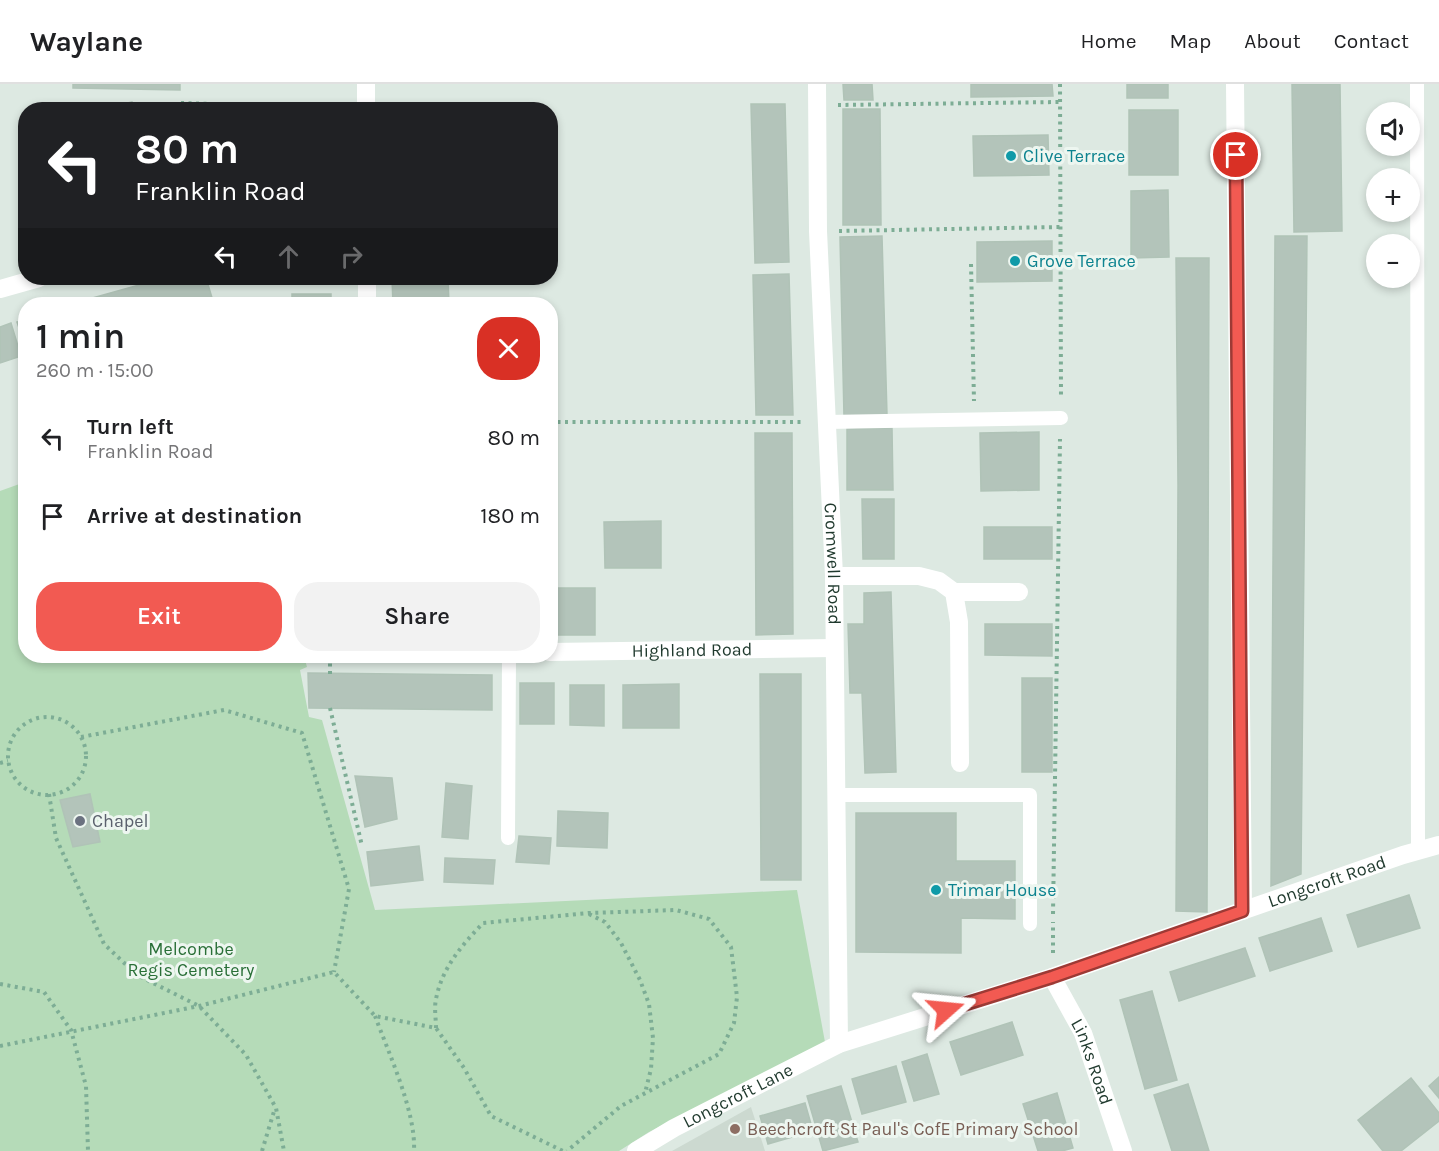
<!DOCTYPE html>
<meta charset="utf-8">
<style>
body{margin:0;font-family:Karla,sans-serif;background:#f2f2f2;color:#202124;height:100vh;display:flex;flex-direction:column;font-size:22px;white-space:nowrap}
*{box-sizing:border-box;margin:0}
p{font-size:20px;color:#757577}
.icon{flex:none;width:33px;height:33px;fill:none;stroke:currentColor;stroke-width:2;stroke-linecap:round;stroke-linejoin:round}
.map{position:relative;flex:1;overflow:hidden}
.drawer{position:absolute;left:18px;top:213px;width:540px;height:366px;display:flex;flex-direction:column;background:#fff;border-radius:24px;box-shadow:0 3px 9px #0003}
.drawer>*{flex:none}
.top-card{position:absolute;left:18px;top:18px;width:540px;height:183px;border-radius:24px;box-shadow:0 3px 9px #0003;background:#202124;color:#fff;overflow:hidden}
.controls{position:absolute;left:1366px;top:18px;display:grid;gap:12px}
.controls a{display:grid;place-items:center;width:54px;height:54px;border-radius:50%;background:#fff;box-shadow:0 3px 9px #0003;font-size:30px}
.pin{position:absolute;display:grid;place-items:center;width:51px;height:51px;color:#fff;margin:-26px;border:3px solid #fff;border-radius:50%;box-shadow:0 2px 6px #0007}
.me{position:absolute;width:66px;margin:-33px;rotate:72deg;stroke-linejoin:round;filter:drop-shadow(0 0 4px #0008)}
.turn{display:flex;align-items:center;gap:21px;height:126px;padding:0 18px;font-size:27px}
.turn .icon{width:78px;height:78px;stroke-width:2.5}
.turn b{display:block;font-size:42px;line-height:51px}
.lanes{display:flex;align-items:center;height:57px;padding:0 18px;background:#0003;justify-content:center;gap:30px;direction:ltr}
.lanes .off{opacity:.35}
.round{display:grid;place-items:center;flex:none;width:63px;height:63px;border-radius:24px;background:#f2f2f2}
.head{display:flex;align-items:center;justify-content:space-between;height:102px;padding:0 18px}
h1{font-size:36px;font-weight:600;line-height:45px}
.button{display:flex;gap:12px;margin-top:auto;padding:12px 18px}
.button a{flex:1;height:69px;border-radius:24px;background:#f25a52;color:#fff;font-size:24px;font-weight:600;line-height:69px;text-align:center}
.button a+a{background:#f2f2f2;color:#202124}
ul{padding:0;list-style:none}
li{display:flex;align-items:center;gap:18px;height:78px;padding:0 18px}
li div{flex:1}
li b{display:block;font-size:22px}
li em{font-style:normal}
header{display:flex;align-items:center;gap:36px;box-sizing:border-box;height:84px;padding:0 30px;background:#fff;border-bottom:2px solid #e0e0e0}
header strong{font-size:28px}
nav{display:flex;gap:33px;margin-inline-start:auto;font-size:21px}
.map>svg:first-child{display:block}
.built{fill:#ccd9d0}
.green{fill:#b5dbb8}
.building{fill:#b3c4ba;stroke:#b0c3b7;stroke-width:1.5}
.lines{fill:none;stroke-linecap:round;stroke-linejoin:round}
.path{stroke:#7dad95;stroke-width:4;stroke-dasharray:3 4.5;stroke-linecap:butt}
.service{stroke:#fff;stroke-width:14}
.minor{stroke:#fff;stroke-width:18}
.route-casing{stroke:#9d3a35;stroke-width:15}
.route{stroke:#f25a52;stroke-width:10}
.culture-dot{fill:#0f9aa8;stroke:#edf6f0;stroke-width:2}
.worship-dot{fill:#6b7280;stroke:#edf6f0;stroke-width:2}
.education-dot{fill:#8d6e63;stroke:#edf6f0;stroke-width:2}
.labels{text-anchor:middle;stroke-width:6;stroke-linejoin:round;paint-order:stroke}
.culture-label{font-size:18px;fill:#0d838f;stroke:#edf6f0;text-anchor:start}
.street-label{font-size:18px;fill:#1f392d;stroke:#edf6f0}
.worship-label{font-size:18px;fill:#5b616d;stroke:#edf6f0;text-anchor:start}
.park-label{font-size:18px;fill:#296f37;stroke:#edf6f0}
.education-label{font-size:18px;fill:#785e54;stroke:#edf6f0;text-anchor:start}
</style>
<header>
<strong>Waylane</strong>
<nav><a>Home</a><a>Map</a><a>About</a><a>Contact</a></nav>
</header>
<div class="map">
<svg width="1439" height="1067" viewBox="0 0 1439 1067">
<rect width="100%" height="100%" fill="#dde9e2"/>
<!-- built -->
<polygon class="built" points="751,1023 765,1067 672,1067"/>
<!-- green -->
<polygon class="green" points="25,398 26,572 304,572 307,583 300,586 309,633 322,636 375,826 797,806 825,958 649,1048 619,1067 0,1067 0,407"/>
<!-- building -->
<g class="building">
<polygon points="73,0 180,0 180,6 73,4"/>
<polygon points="843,0 872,0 873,16 844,16"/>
<polygon points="971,0 1052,0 1053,12 971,13"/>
<rect x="1127" y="0" width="41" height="14"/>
<polygon points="1292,0 1340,0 1342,147 1294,148"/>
<polygon points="132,18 134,26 107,24"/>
<polygon points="751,20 785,20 789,178 755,179"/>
<polygon points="843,25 880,25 881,141 843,141"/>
<rect x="1129" y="26" width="49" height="65"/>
<polygon points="1048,51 1049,91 974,92 973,52"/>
<polygon points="1168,106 1169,173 1131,174 1131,107"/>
<polygon points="882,152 887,331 844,332 840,153"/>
<polygon points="1275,152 1307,152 1301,790 1271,802"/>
<polygon points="1052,157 1052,197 977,198 977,158"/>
<polygon points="1176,174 1209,174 1207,828 1176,827 1178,401"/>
<polygon points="789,190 793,331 756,331 753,191"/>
<polygon points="164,194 206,194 213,217 200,220 71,220"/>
<polygon points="278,194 321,194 321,199 278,198"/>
<polygon points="392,194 448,194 449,220 393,220"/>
<rect x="292" y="210" width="39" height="10"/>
<polygon points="26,236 26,264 17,238"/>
<polygon points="11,239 21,272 0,279 0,243"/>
<polygon points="892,344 893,406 847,406 847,345"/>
<polygon points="1039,348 1039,406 981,407 980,349"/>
<polygon points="755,349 792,349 793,550 756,551"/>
<polygon points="862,415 894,415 894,475 863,475"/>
<polygon points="661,437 661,484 605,484 604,438"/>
<rect x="984" y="443" width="68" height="32"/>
<rect x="550" y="504" width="45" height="47"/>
<polygon points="891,508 896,688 865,689 862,609 850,609 848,540 864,540 864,509"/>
<polygon points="985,540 1052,540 1052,572 985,571"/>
<polygon points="308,589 492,591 492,626 309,624"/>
<polygon points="760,590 801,590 801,796 761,796"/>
<rect x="1022" y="594" width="30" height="94"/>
<rect x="520" y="599" width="34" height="41"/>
<polygon points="679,600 679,644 623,644 623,601"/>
<polygon points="570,601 604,601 604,642 570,641"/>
<polygon points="355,692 392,694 397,735 365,743"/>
<polygon points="446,699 472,702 468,755 442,753"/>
<polygon points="90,710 100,758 73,763 60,716"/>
<polygon points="558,727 608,729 607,764 557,762"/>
<polygon points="856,729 956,729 956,777 1015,777 1015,835 961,834 961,869 856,868"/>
<polygon points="519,752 551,754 549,780 516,778"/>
<polygon points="419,762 423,796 371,802 367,768"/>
<polygon points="445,774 495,776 493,800 444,798"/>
<polygon points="1409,811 1420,844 1358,863 1347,831"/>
<polygon points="1321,834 1332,867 1270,887 1259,854"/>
<polygon points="1245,864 1255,892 1179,917 1170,888"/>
<polygon points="1152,907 1177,996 1145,1005 1120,916"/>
<polygon points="1012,938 1023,971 961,991 950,958"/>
<polygon points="927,970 939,1010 914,1017 902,978"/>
<polygon points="896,982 906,1018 862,1030 852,995"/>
<polygon points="1439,993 1439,1014 1429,1002"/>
<polygon points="1411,994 1439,1029 1439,1037 1401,1067 1383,1067 1358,1036"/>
<polygon points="1188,1000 1209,1067 1172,1067 1154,1011"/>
<polygon points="841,1002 858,1058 823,1067 807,1012"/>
<polygon points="1057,1009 1073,1064 1062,1067 1038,1067 1023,1020"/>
<polygon points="805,1019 813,1047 768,1060 760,1032"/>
</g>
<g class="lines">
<!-- path -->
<g class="path">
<polyline points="1060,0 1061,314"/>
<polyline points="181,19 344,24"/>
<polyline points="838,21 1059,18"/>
<polyline points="839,147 1060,143"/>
<polyline points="971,180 974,317"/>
<polyline points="550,338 805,338"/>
<polyline points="330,590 330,572"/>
<polyline points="330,624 362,762"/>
<circle cx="47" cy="672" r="39"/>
<polyline points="81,653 224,626 302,649 349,805 334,888"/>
<polyline points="0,679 8,677"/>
<polyline points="49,710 56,754 104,860 137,891 199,922 246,971 276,1024 284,1067"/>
<polyline points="589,830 605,838 621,859 640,896 649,920 653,954 651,985 645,1009"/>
<polyline points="1053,830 1060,355"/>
<polyline points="1053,869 1053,838"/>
<polyline points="0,900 44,908 71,946 86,1002 88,1067"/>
<path d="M375 932C389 970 416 1028 414 1067"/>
<path d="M436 944C436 935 434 924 436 915 442 884 462 861 483 839L589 829 676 826 709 835 731 863 737 913 734 939 719 970 621 1022 567 1067"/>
<polyline points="0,962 199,922 334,888 375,932 436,944 464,984 491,1032 563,1067"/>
<polyline points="262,1067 275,1024"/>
</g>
<!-- service -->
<g class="service">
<polyline points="1417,0 1418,768"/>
<polyline points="826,338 1061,334"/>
<polyline points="836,711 1030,711 1030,840"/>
<polyline points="508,754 509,572"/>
</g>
<!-- minor -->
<g class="minor">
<polyline points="366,0 366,26"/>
<path id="s1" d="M817 0 818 147 834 492 839 960"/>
<polyline points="1235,0 1243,827"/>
<polyline points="367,194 367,220"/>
<polyline points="0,205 39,194"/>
<polyline points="834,492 919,492 939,497 954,508 959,538 960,679"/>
<polyline points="954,508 1019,508"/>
<path id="s2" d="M550 568 834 564"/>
<path id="s3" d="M1052 893 1083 949 1123 1067"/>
<path id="s4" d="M636 1067 674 1044 839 960 1052 893 1403 771 1439 761"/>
</g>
</g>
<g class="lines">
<!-- route casing -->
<g class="route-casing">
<polyline id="route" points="946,926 1052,893 1242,827 1236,71"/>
</g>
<!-- route -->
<use href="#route" class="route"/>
</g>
<!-- markers -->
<g class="culture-dot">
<circle cx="1011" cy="72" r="6"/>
<circle cx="1015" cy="177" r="6"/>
<circle cx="936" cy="806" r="6"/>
</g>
<circle class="worship-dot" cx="80" cy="737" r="6"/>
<circle class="education-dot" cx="735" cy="1045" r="6"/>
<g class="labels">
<!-- culture labels -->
<g class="culture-label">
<text x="1023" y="78">Clive Terrace</text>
<text x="1027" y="183">Grove Terrace</text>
<text x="948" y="812">Trimar House</text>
</g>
<!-- street labels -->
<g class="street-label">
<text dy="6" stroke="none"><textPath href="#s1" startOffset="480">Cromwell Road</textPath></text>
<text dy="6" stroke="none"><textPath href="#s2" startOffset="142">Highland Road</textPath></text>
<text dy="6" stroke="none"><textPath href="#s4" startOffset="744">Longcroft Road</textPath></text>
<text dy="6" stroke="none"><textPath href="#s3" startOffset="94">Links Road</textPath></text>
<text dy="6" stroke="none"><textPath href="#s4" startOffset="116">Longcroft Lane</textPath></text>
</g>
<!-- worship labels -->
<g class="worship-label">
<text x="92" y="743">Chapel</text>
</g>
<!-- park labels -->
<g class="park-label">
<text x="191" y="871">Melcombe<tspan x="191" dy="21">Regis Cemetery</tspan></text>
</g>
<!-- education labels -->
<g class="education-label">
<text x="747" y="1051">Beechcroft St Paul's CofE Primary School</text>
</g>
</g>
</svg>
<div class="controls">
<a><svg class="icon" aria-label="sound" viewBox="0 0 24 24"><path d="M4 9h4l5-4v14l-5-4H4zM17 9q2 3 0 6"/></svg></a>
<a>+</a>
<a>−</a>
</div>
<div class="pin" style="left:1236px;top:71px;background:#d93025"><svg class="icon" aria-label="arrive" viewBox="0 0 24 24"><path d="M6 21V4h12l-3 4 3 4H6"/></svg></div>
<svg class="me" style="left:946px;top:926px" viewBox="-20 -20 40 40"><path d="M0-17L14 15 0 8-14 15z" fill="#f25a52" stroke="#fff" stroke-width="4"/></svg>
<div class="top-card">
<div class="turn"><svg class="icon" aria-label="left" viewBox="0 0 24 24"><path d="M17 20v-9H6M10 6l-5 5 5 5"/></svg><div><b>80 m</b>Franklin Road</div></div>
<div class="lanes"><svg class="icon" aria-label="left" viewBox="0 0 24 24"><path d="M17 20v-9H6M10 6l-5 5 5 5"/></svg><svg class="icon off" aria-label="ahead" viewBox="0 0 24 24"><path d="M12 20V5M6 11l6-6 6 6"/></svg><svg class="icon off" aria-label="right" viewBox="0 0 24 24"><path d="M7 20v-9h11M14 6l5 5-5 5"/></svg></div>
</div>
<section class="drawer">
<div class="head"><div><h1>1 min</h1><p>260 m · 15:00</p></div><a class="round" style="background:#d93025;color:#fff"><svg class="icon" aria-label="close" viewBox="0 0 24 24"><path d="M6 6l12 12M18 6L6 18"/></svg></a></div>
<ul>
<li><svg class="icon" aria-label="left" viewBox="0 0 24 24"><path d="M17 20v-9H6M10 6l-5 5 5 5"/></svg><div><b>Turn left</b><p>Franklin Road</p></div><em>80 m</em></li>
<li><svg class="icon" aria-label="arrive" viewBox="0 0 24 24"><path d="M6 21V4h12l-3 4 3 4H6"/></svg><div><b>Arrive at destination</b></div><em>180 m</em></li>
</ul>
<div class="button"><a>Exit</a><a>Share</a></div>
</section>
</div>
